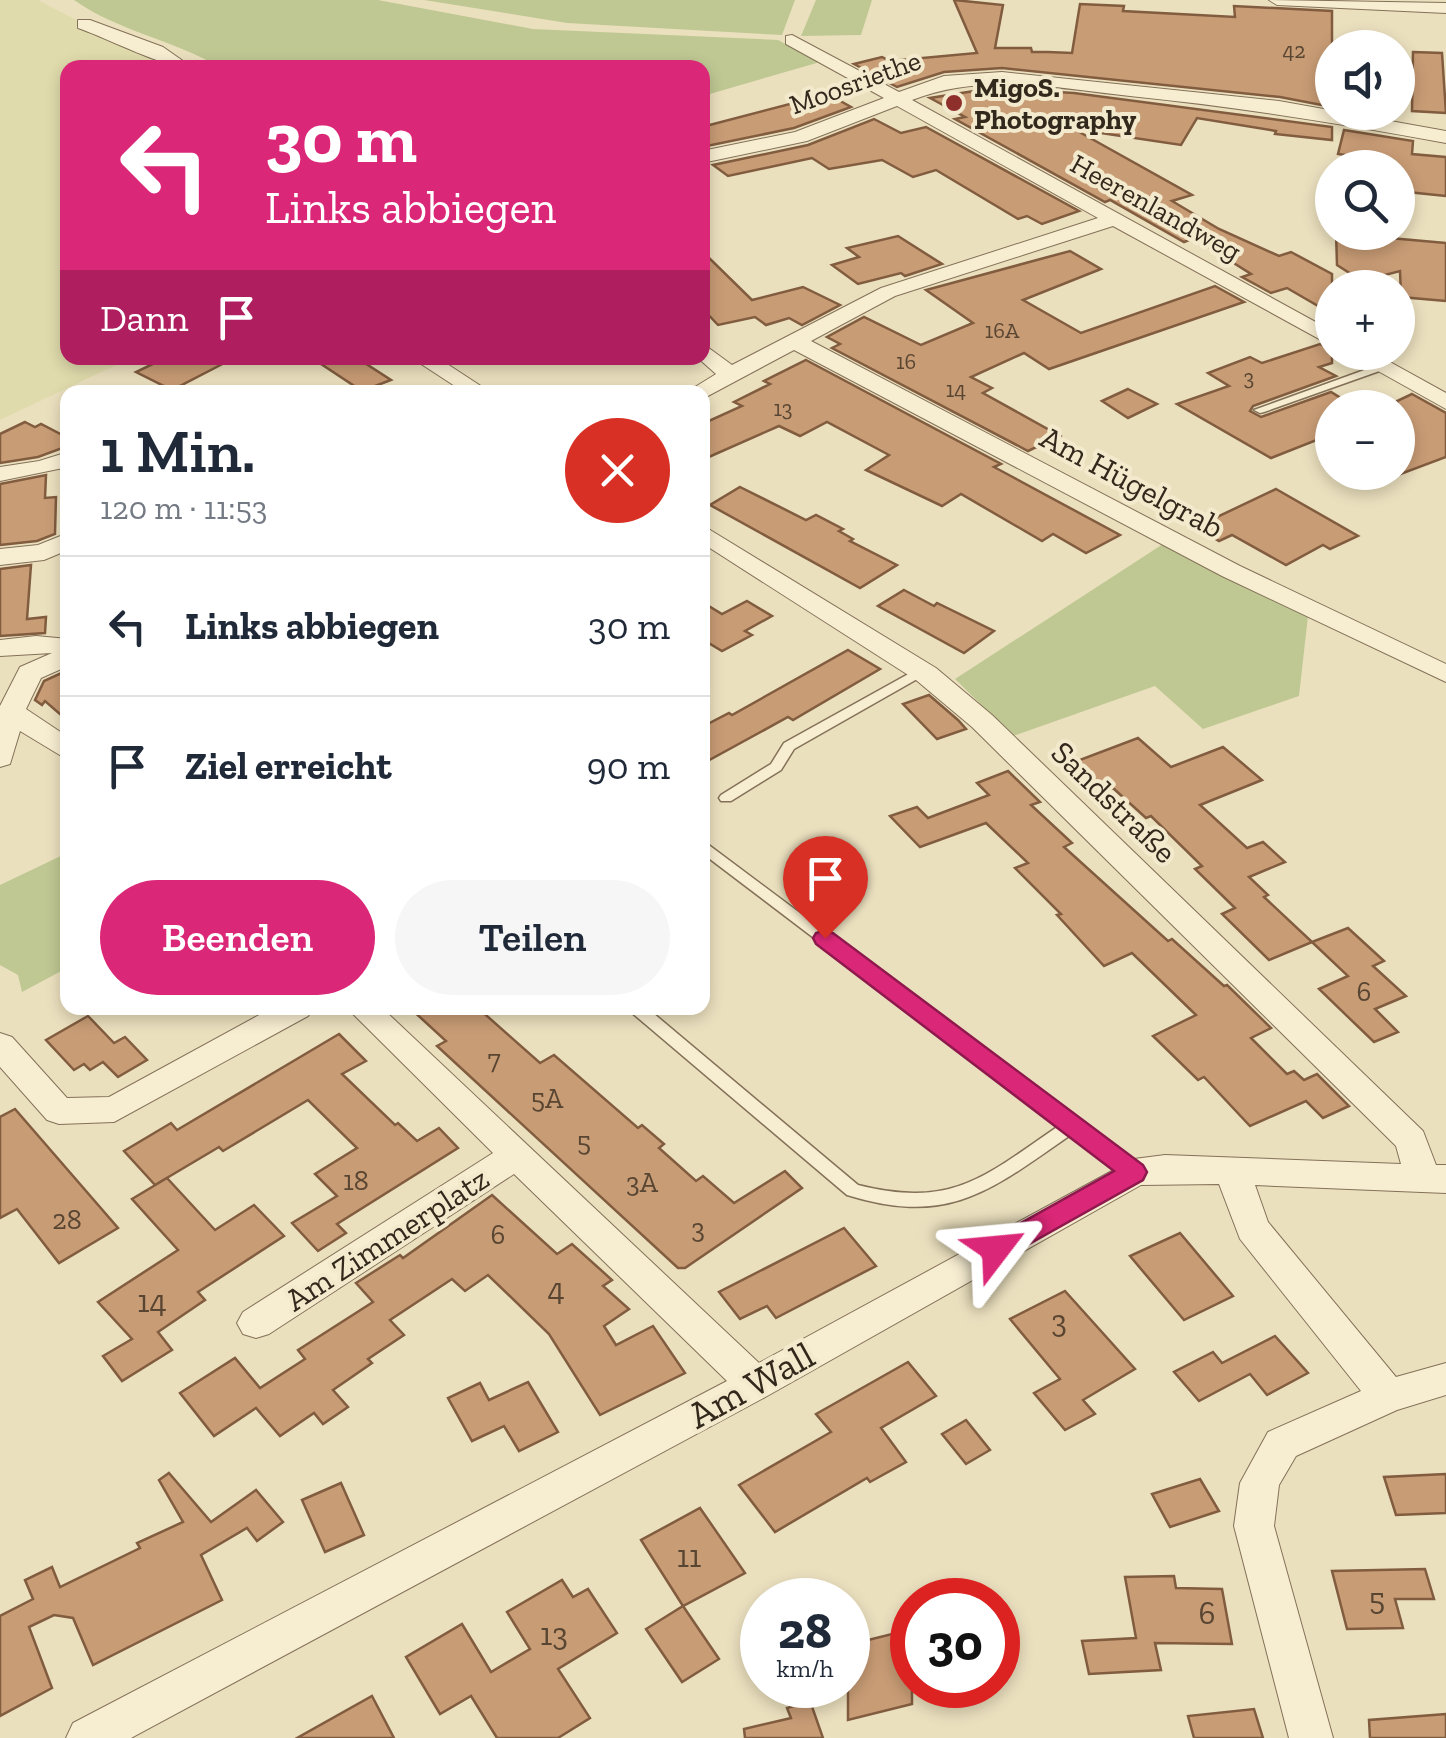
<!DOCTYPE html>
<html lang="de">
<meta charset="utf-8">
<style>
body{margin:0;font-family:"Zilla Slab",serif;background:#f6f6f7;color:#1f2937;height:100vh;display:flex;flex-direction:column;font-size:38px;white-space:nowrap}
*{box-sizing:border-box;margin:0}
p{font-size:32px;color:#747a83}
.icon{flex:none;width:55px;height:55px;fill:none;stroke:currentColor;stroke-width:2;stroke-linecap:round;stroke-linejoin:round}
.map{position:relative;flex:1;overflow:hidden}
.side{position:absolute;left:60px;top:385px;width:650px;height:630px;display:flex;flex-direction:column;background:#fff;border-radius:20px;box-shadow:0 5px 15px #0003}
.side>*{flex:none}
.hud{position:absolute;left:60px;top:60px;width:650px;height:305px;border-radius:20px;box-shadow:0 5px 15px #0003;background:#db2777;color:#fff;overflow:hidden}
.fabs{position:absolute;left:1315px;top:30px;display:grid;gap:20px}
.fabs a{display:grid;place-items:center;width:100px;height:100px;border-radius:50%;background:#fff;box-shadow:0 5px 15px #0003;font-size:50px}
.speed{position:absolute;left:740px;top:1578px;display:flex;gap:20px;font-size:50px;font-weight:700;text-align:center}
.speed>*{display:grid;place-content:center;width:130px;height:130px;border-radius:50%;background:#fff;box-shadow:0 5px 15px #0003;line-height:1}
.speed small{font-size:25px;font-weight:400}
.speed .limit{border:15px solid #d22;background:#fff;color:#111}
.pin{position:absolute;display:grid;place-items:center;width:85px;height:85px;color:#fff;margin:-102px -42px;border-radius:50% 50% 50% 0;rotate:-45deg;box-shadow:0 0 10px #0007}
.pin .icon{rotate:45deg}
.me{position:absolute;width:110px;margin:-55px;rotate:61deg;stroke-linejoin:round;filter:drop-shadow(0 0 8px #0008)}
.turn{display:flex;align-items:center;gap:35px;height:210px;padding:0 40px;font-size:45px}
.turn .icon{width:130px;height:130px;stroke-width:2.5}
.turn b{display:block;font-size:70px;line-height:85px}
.then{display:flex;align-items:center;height:95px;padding:0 40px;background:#0003;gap:20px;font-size:38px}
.round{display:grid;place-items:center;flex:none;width:105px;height:105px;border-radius:52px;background:#f6f6f7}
.headline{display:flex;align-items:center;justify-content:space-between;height:170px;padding:0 40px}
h1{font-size:60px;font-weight:600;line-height:75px}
.button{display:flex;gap:20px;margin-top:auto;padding:20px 40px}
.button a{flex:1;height:115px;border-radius:60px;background:#db2777;color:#fff;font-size:40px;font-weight:600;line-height:115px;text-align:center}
.button a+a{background:#f6f6f7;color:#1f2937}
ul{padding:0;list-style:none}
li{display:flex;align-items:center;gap:30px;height:140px;padding:0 40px;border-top:2px solid #e0e1e3}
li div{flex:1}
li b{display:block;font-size:38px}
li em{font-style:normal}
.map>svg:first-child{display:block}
.farmland{fill:#e0dbac}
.green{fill:#bfc893}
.building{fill:#c89c75;stroke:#815c3f;stroke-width:2.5}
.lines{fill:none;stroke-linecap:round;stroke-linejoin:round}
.service-casing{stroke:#837158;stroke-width:3}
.minor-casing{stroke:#837158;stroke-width:2}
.service{fill:#f7edd1;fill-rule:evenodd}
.minor{fill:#f7edd1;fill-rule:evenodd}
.route{fill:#db2777;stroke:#8e194d;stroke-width:2.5}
.poi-dot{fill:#8f2f2b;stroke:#f3eacd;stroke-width:4}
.labels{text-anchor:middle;stroke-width:8;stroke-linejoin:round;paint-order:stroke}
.far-number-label{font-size:22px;fill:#584532}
.far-street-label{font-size:28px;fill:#33281c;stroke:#f3eacd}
.far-poi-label{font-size:28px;font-weight:bold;fill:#33281c;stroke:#f3eacd;text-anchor:start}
.number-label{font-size:28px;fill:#584532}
.street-label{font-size:32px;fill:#33281c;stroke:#f3eacd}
.near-number-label{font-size:32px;fill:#584532}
.near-street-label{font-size:38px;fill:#33281c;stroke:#f3eacd}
</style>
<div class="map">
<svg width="1446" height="1738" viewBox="0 0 1446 1738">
<rect width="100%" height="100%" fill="#ebe0be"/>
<!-- farmland -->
<polygon class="farmland" points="0,0 38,0 84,24 157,51 185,67 68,68 68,358 131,358 0,420"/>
<!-- green -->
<g class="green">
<path d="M74 0H378L533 29 778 40 820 62 703 96 702 68 220 67C173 40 118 31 74 0Z"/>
<polygon points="424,0 795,0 782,35 567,23"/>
<polygon points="816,0 872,0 861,35 801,36"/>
<polygon points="1163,544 1308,616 1299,696 1203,729 1155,686 1013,736 955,679"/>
<polygon points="67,853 67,968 22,992 18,975 0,965 0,885"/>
</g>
<!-- building -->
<g class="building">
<polygon points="954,0 1003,5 995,48 1031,48 1032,52 1048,52 1072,53 1080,4 1124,6 1123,11 1235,17 1234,6 1332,11 1332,107 1280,97 1002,68 944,72 897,87 854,64 882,57 890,61 977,53"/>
<polygon points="1413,52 1442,53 1446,113 1412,111"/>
<polygon points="993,88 1074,93 1332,127 1332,140 1275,134 1276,131 1197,118 1181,145 1074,129 1192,195 1172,201 1219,229 1279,256 1291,252 1332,274 1332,314 1287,288 1271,293 1242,277 1251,274 1194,238 1184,242 1110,200 1105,202 955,119 965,117 930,98"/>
<polygon points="828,94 851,107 794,128 702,147 702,127"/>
<polygon points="874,119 901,133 926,127 1079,211 1042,224 1027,216 1018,219 936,170 913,177 882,160 829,169 812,158 728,176 713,165 808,145"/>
<polygon points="1344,130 1413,141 1412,154 1446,157 1446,196 1398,191 1398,168 1340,163 1359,157 1338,154"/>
<polygon points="1336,232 1381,232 1390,238 1446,243 1446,301 1401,297 1400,271 1362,281 1337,265"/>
<polygon points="898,236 942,264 905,276 901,273 858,284 832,265 859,257 847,248"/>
<polygon points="702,251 752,300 803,287 840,305 802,325 789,318 766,325 755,317 718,325 702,308"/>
<polygon points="1070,251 1101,269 1023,300 1081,333 1215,286 1244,302 1049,369 1024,353 971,377 992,388 983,393 1060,436 1028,451 832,348 840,344 827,337 864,317 921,345 973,323 926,290"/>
<polygon points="1320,344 1332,350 1332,363 1319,367 1336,376 1253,406 1250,411 1261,417 1331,392 1352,405 1332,408 1332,434 1271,458 1177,404 1229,386 1208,373 1250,357 1262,363"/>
<polygon points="165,358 234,358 172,390 136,372"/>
<polygon points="312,358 357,358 391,380 362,391"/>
<polygon points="806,360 1001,464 994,467 1120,535 1086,553 1053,534 1042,541 961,494 942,506 866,470 889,455 827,422 800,436 779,426 702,460 702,424 742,406 734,402 770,384 764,381"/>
<polygon points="1128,389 1157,404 1128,418 1102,401"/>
<polygon points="1412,394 1446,413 1446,457 1398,475 1397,401"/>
<polygon points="25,422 35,427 41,424 68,438 68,446 38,457 0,463 0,434"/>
<polygon points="46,475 45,498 56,497 55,534 37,541 0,545 0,484"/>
<polygon points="740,487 806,520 816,515 843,529 839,531 853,539 850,541 897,565 860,588 710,505"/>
<polygon points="1276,489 1358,536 1330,549 1323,545 1286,565 1232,535 1219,541 1196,527"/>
<polygon points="31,565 27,619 46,617 45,633 0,636 0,569"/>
<polygon points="904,590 934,606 937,603 994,631 964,653 878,606"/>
<polygon points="747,601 772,616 745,631 752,635 722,651 702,639 702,602 722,614"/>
<polygon points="848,650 880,669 793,720 788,717 702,764 702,727 729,713 732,715"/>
<polygon points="68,670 68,721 45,701 42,705 35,700 44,681"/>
<polygon points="929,695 958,720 966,729 937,739 903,704"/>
<polygon points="1138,738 1171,767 1223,747 1262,780 1200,805 1247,848 1263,842 1285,862 1249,877 1268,895 1264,897 1312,942 1348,928 1384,961 1373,966 1406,996 1375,1009 1398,1032 1374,1042 1319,989 1348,976 1312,942 1269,960 1222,914 1235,908 1195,869 1202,866 1151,816 1146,818 1113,788 1103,792 1072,763"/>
<polygon points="1008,771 1040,802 1031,805 1072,843 1064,847 1168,941 1172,939 1224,986 1227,985 1271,1028 1251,1038 1287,1074 1294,1071 1304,1080 1317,1074 1349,1106 1323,1118 1306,1101 1250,1126 1204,1077 1198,1080 1153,1036 1196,1015 1132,953 1104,966 1057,915 1061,914 1015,868 1028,863 986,823 920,847 890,816 917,807 928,818 989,795 977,783"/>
<polygon points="410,1008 478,1008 540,1063 554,1055 638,1128 642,1125 664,1144 659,1148 696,1181 703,1176 734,1203 785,1171 802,1188 685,1268 678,1268 437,1046 446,1041"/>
<polygon points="88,1016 114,1043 125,1037 147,1060 118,1077 103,1062 90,1070 84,1064 74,1070 46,1040"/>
<polygon points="339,1034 366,1061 342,1074 395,1125 398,1123 417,1141 439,1128 458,1148 337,1224 346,1233 318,1251 292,1223 337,1196 315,1174 357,1148 308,1100 223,1151 219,1147 155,1185 124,1151 171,1123 177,1130"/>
<polygon points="15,1109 118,1228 59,1263 17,1209 0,1218 0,1117"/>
<polygon points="167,1178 215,1230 254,1205 284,1236 198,1292 205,1300 158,1332 172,1350 122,1381 103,1356 132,1339 98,1302 178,1250 132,1199"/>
<polygon points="492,1195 557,1254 572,1244 612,1280 603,1286 629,1309 604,1326 616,1345 653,1326 685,1373 600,1415 549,1334 488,1275 465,1291 452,1279 390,1320 404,1335 368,1359 372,1363 333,1390 348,1407 323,1424 314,1413 280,1436 256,1408 214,1436 180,1393 235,1358 260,1388 305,1359 298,1350 373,1302 356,1283 400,1255 403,1258"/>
<polygon points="844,1228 876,1266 776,1318 767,1306 740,1319 719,1292"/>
<polygon points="1180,1233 1233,1296 1184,1320 1130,1256"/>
<polygon points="1065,1291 1135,1369 1083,1400 1095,1414 1065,1430 1034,1393 1060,1379 1010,1319"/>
<polygon points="1275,1336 1308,1373 1267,1395 1250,1374 1199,1401 1174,1372 1213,1352 1222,1363"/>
<polygon points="908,1362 936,1396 881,1428 906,1462 870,1482 867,1478 775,1532 739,1485 831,1432 816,1414"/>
<polygon points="528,1382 558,1432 519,1451 504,1426 472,1441 448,1398 480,1383 489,1400"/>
<polygon points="966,1420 990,1450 966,1464 942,1434"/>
<polygon points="169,1473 211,1522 256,1490 283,1522 257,1541 247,1528 201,1555 222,1600 93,1665 73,1618 54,1615 29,1627 52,1688 0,1716 0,1616 33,1599 25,1580 52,1567 60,1587 140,1548 137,1543 183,1522 159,1480"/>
<polygon points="1446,1474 1446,1513 1396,1515 1384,1477"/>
<polygon points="1200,1479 1219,1511 1170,1527 1152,1494"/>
<polygon points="341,1483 364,1535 325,1552 302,1500"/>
<polygon points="700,1508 745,1573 683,1606 641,1540"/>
<polygon points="1425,1569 1434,1599 1395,1599 1403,1628 1347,1629 1332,1571"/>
<polygon points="1174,1576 1176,1588 1222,1589 1232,1644 1155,1643 1161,1670 1089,1674 1082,1641 1136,1638 1125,1577"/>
<polygon points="562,1580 573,1597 588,1589 617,1633 558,1669 590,1718 558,1738 497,1738 471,1696 440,1714 406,1657 462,1624 491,1672 530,1649 507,1612"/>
<polygon points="683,1606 719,1659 682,1682 646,1629"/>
<polygon points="912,1629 912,1704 848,1720 848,1645"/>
<polygon points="372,1696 394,1738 297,1738"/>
<polygon points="810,1701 823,1738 745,1738 744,1729 791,1718 787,1708"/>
<polygon points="1254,1709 1263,1738 1194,1738 1188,1716"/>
<polygon points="1446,1714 1446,1738 1370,1738 1369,1720"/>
</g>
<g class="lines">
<!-- service casing -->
<g class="service-casing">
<g id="service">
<polygon points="1381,364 1385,365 1385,369 1264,412 1260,413 1254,410"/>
<polygon points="921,667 928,671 926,674 794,749 781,770 731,801 721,801 719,798 721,795 771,764 784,743"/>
<path d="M702 840 1140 1167 1143 1172 1140 1177 1134 1179 1128 1177 1072 1134C991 1190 950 1227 847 1195L631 1012 629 1008H647L858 1185C954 1209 985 1176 1060 1125L702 853Z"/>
</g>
</g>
<!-- minor casing -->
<g class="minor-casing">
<g id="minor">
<polygon points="1269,0 1446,3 1446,13 1277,5"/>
<path d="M78 20H90L163 47 193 68C163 68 110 39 78 28Z"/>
<path d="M792 35 899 92 944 76 1002 72 1279 101 1446 131V143C1339 123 1238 107 1130 96 1055 88 984 72 912 100L1332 331V346L1113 226 895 296 811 341 1240 566 1446 664V682L1222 576 794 350 706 397 702 398V392H687L716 374 698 358H702V343L732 365 881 288 1098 218 897 106 807 141 702 163V151L795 132 884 98 786 44V36Z"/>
<polygon points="1344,352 1372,352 1446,393 1446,409"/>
<polygon points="412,358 438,358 490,392 464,392"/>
<polygon points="68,452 68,467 0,481 0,467 39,461"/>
<polygon points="702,525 936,668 992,715 1423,1131 1436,1165 1446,1165 1446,1193 1255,1185 1268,1222 1396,1377 1446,1363 1446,1395 1397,1410 1296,1456 1279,1485 1274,1526 1333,1738 1289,1738 1234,1526 1240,1483 1268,1432 1361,1391 1240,1239 1219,1184 1141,1185 769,1395 131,1738 66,1738 73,1723 727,1381 514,1174 269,1334 256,1338 243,1334 237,1323 243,1312 493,1153 347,1008 382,1008 759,1363 1134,1159 1165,1155 1401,1164 1396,1146 972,727 916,680 702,543"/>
<polygon points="68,533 68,550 44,560 0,565 0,549 38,545"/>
<polygon points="36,636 68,639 68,666 41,678 26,709 68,737 68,760 20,731 10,764 0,767 0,706 20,667 52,653 0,656 0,640"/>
<polygon points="272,1008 313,1008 308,1016 114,1122 59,1124 47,1120 0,1067 0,1033 12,1037 67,1098 109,1097"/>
</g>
</g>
<!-- service -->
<use href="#service" class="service"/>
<!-- minor -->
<use href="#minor" class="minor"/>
</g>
<!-- route -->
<polygon class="route" points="825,930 833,933 1143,1165 1147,1172 1143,1180 1006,1257 996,1260 987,1257 983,1249 987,1242 1114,1171 816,944 813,938 816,933"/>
<!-- markers -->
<circle class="poi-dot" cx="954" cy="103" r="10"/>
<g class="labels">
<!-- far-number labels -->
<g class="far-number-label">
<text x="1294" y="58">42</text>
<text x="1002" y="338">16A</text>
<text x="906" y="369">16</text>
<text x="1249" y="385">3</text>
<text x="956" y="397">14</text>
<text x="783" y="416">13</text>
</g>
<!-- far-street labels -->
<g class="far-street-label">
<text transform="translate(855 82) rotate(-20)" y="10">Moosriethe</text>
<text transform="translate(1156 207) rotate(29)" y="10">Heerenlandweg</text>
</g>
<!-- far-poi labels -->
<g class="far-poi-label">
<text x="974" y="97">MigoS.<tspan x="974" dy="32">Photography</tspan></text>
</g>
<!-- number labels -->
<g class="number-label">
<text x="1364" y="1001">6</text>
<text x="494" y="1069">7</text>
<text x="547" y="1108">5A</text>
<text x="584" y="1151">5</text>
<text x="356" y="1190">18</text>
<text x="642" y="1192">3A</text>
<text x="67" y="1229">28</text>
<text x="698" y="1238">3</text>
<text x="498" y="1244">6</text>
</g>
<!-- street labels -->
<g class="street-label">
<text transform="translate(1132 482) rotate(28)" y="11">Am Hügelgrab</text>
<text transform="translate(1114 802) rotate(44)" y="11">Sandstraße</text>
<text transform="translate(387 1239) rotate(-33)" y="11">Am Zimmerplatz</text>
</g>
<!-- near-number labels -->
<g class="near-number-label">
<text x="556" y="1300">4</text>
<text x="152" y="1312">14</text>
<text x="1059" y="1332">3</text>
<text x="689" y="1567">11</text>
<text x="1377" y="1610">5</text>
<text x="1207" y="1624">6</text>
<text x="554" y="1645">13</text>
</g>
<!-- near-street labels -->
<g class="near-street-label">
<text transform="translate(751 1385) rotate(-29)" y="13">Am Wall</text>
</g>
</g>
</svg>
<div class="fabs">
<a><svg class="icon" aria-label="sound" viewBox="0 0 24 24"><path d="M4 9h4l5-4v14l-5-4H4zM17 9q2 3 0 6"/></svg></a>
<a><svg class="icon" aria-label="search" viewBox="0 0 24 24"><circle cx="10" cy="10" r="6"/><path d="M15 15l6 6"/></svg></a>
<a>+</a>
<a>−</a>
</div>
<div class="speed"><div>28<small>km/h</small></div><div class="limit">30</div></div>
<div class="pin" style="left:825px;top:938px;background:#d93025"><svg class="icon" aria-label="arrive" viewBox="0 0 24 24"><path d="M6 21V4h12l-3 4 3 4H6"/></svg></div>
<svg class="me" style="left:996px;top:1249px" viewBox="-20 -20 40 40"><path d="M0-17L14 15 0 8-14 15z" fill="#db2777" stroke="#fff" stroke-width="4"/></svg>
<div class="hud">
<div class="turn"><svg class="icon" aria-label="left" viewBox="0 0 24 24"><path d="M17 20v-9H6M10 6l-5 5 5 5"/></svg><div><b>30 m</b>Links abbiegen</div></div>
<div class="then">Dann<svg class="icon" aria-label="arrive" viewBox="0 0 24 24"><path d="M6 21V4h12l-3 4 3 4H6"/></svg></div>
</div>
<section class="side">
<div class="headline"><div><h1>1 Min.</h1><p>120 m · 11:53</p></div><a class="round" style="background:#d93025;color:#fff"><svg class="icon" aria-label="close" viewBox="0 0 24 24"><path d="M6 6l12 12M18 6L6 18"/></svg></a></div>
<ul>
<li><svg class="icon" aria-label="left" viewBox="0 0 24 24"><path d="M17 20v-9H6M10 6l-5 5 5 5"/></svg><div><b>Links abbiegen</b></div><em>30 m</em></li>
<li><svg class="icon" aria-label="arrive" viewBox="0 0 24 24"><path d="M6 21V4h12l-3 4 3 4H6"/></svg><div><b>Ziel erreicht</b></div><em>90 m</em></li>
</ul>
<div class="button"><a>Beenden</a><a>Teilen</a></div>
</section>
</div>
